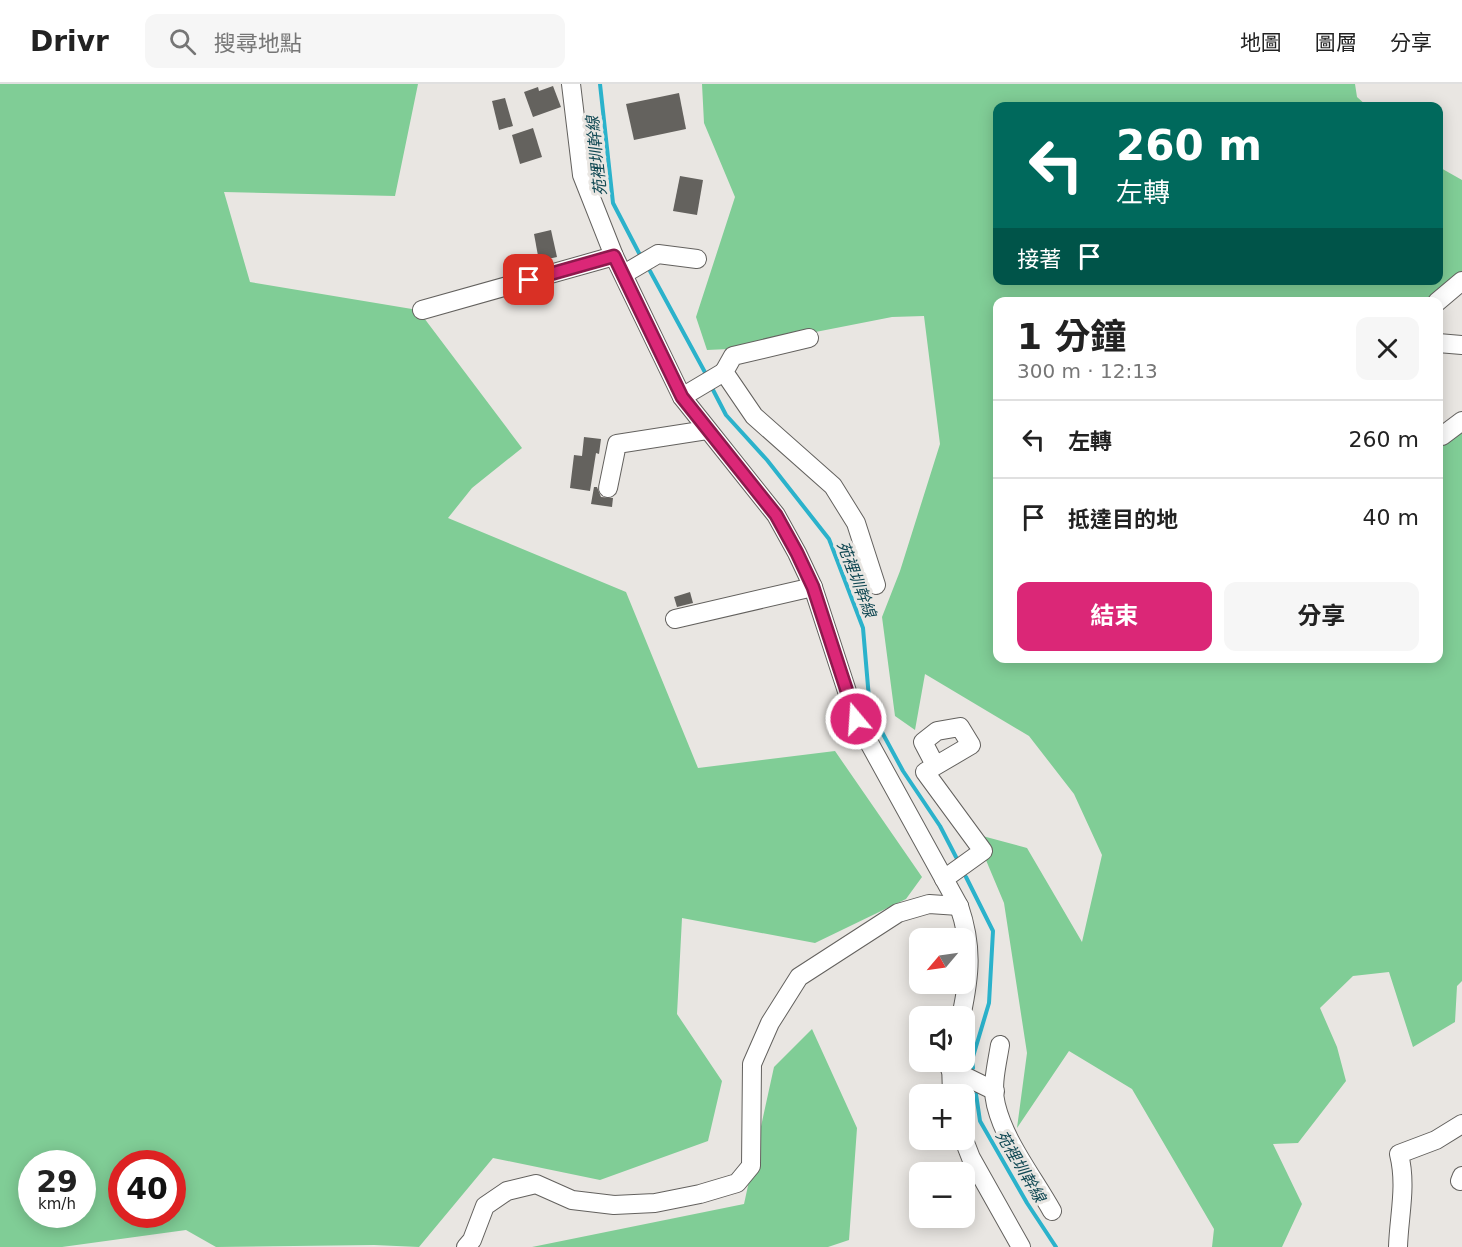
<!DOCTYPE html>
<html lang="zh-TW">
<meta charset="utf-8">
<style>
body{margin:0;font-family:"DejaVu Sans","Noto Sans TC",sans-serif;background:#f6f6f6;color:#222;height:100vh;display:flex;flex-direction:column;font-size:22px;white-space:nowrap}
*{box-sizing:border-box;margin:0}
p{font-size:20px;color:#767676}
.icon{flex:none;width:33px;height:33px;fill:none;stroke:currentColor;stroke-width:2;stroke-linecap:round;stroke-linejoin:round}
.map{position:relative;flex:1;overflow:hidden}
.panel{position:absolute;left:993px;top:213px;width:450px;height:366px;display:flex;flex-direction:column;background:#fff;border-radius:12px;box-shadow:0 3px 15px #0003}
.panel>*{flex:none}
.top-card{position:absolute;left:993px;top:18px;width:450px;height:183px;border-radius:12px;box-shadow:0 3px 15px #0003;background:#00695c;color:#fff;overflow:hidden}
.needle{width:39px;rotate:241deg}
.tools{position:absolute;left:909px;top:844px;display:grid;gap:12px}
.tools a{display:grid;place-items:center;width:66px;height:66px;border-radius:12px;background:#fff;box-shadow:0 3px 15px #0003;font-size:30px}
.speed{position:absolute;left:18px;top:1066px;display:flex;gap:12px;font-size:30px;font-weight:700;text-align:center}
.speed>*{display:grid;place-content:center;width:78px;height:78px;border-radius:50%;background:#fff;box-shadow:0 3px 15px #0003;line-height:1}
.speed small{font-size:15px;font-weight:400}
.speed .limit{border:9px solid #d22;background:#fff;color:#111}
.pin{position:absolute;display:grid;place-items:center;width:51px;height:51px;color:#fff;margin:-26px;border-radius:12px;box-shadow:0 3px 9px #0006}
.me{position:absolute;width:66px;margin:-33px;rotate:342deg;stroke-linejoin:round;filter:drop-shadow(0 0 4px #0008)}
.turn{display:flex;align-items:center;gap:21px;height:126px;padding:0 24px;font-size:27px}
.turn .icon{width:78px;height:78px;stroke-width:2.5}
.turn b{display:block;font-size:42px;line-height:51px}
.then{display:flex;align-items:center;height:57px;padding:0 24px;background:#0003;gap:12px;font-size:22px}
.round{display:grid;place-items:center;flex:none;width:63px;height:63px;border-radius:12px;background:#f6f6f6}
.head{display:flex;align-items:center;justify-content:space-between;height:102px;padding:0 24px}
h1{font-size:36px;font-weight:700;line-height:45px}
.cta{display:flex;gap:12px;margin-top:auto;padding:12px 24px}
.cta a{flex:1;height:69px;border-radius:12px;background:#db2777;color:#fff;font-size:24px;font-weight:700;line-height:69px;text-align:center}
.cta a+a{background:#f6f6f6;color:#222}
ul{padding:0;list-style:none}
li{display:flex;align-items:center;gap:18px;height:78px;padding:0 24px;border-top:2px solid #e0e0e0}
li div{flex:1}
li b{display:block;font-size:22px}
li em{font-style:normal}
header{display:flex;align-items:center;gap:36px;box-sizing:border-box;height:84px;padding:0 30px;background:#fff;border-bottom:2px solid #e0e0e0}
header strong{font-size:28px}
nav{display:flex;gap:33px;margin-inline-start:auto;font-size:21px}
.search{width:420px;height:54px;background:#f6f6f6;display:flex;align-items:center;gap:15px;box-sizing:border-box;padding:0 21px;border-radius:12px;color:#767676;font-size:22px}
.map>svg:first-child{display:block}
.green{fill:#80cd96;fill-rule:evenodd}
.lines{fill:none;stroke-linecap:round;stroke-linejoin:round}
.stream{stroke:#2bb2cb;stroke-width:4}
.building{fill:#64625e}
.minor-casing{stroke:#63615e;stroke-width:20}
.minor{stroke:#fff;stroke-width:18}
.route-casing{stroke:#8e194d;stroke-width:15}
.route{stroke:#db2777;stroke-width:10}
.labels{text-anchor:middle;stroke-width:6;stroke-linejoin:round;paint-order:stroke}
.water-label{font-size:16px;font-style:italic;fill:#124954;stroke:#e9e6e2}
</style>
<header>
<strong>Drivr</strong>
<div class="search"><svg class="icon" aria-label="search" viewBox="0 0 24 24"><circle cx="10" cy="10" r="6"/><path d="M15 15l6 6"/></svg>搜尋地點</div>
<nav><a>地圖</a><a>圖層</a><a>分享</a></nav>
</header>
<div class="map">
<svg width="1462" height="1163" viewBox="0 0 1462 1163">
<rect width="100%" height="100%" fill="#e9e6e2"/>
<!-- green -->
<g class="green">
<path d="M0 0H418L395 112 224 108 250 198 418 226 522 364 472 404 448 434 626 508 698 684 835 667 922 793 906 815 815 859 682 834 677 930 722 997 708 1057 600 1096 493 1074 419 1163 374 1161 216 1163 186 1146 62 1163H0ZM32 1080H82V1131H32ZM122 1080H172V1131H122Z"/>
<polygon points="702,0 1355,0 1357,13 1367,22 998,22 998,196 1438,196 1439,83 1462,96 1462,195 1438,217 998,218 998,574 1438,574 1439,359 1462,346 1462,897 1457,902 1455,938 1413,963 1389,888 1353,892 1320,924 1337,963 1346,997 1298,1059 1273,1060 1302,1120 1282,1163 1212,1163 1214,1145 1132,1005 1069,967 1017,1044 1027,969 1004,819 975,750 1027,764 1082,858 1102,771 1074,710 1029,652 925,590 915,646 895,632 882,533 900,487 940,360 924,232 892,233 729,265 707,266 696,233 735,113 704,39"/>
<polygon points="812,945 857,1044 849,1156 828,1163 532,1163 744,1120 774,983"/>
</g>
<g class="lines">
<!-- stream -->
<g class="stream">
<polyline points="600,0 613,119 640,171"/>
<polyline points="650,187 707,292"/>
<polyline points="711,302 726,331 767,376 829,455 863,544 870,626 903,687 940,742 956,773"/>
<polyline points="966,793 993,847 989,919 972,976 973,984"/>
<polyline points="976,1010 980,1037 1027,1119 1056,1163"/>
</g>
</g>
<!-- building -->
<g class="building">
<polygon points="553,2 561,23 533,33 524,8 538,3 539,7"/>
<polygon points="679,9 686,45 634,56 626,20"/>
<polygon points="505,14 513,42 499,46 492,17"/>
<polygon points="533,44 542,73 520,80 512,51"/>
<polygon points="680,92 703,96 697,131 673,127"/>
<polygon points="551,146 557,173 539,177 534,150"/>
<polygon points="584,353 601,355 599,370 596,369 590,407 570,404 574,371 582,372"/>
<polygon points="594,403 597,403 601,413 613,414 612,423 591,420"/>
<polygon points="690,508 693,519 677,523 674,513"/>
</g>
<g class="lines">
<!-- minor casing -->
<g class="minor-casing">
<g id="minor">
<path d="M571 0 582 91 614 172 682 313 776 431 797 469 813 503 856 635 959 822C973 863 970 891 961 933"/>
<polyline points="624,190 658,170 697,175"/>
<polyline points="1437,218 1462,197"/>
<polyline points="422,226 614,172"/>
<polyline points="809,254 733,272 724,288 754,332 833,402 856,439 876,501"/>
<polyline points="1438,259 1462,261"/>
<polyline points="682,313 724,288"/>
<polyline points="1442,352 1462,337"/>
<polyline points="608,404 617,360 707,346"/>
<polyline points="675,535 813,503"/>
<polyline points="935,681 923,658 937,647 960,643 971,661 925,688 983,767 944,795"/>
<path d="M1000 961C997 980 991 1002 996 1021 1005 1058 1033 1093 1052 1127"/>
<polyline points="951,978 952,1011"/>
<polyline points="950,985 995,1007"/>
<polyline points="964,1056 971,1074 1021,1163"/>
<polyline points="1460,1097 1462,1092"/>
<polyline points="466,1163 472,1156 485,1122 507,1107 536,1100 572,1116 614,1121 655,1119 700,1110 737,1099 751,1082 752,980 770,939 799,893 898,829 929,820 959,822"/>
<path d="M1398 1163C1399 1131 1407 1102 1399 1070L1436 1056 1462 1040"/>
</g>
</g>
<!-- minor -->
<use href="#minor" class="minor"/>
</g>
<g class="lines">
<!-- route casing -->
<g class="route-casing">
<polyline id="route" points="529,196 614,172 682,313 776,431 797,469 813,503 856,635"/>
</g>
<!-- route -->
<use href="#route" class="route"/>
</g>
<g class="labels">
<!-- water labels -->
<g class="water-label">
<text transform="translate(596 72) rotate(-96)" y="6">苑裡圳幹線</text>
<text transform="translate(857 495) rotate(69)" y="6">苑裡圳幹線</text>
<text transform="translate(1021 1082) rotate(59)" y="6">苑裡圳幹線</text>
</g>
</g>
</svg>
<div class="tools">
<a><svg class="needle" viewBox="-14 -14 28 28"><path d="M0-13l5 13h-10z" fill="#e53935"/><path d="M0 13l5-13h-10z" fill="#767676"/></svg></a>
<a><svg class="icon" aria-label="sound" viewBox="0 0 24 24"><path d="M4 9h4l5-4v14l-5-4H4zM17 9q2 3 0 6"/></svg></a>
<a>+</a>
<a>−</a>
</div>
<div class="speed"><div>29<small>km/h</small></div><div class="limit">40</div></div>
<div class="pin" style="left:529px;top:196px;background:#d93025"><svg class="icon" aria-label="arrive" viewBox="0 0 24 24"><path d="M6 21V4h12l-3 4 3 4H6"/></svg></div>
<svg class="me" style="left:856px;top:635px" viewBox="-20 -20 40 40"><circle r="17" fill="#db2777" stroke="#fff" stroke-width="3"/><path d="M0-11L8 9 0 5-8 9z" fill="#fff"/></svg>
<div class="top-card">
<div class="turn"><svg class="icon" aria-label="left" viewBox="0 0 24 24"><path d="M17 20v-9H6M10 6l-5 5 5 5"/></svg><div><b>260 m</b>左轉</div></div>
<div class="then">接著<svg class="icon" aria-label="arrive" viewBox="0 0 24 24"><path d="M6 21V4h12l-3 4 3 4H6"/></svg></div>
</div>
<section class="panel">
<div class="head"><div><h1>1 分鐘</h1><p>300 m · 12:13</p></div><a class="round"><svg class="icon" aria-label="close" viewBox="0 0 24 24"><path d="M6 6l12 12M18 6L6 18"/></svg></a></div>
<ul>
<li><svg class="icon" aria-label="left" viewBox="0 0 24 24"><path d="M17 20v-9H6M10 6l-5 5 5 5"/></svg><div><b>左轉</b></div><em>260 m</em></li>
<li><svg class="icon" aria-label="arrive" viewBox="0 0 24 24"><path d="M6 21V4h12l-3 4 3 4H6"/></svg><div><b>抵達目的地</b></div><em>40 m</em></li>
</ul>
<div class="cta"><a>結束</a><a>分享</a></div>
</section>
</div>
